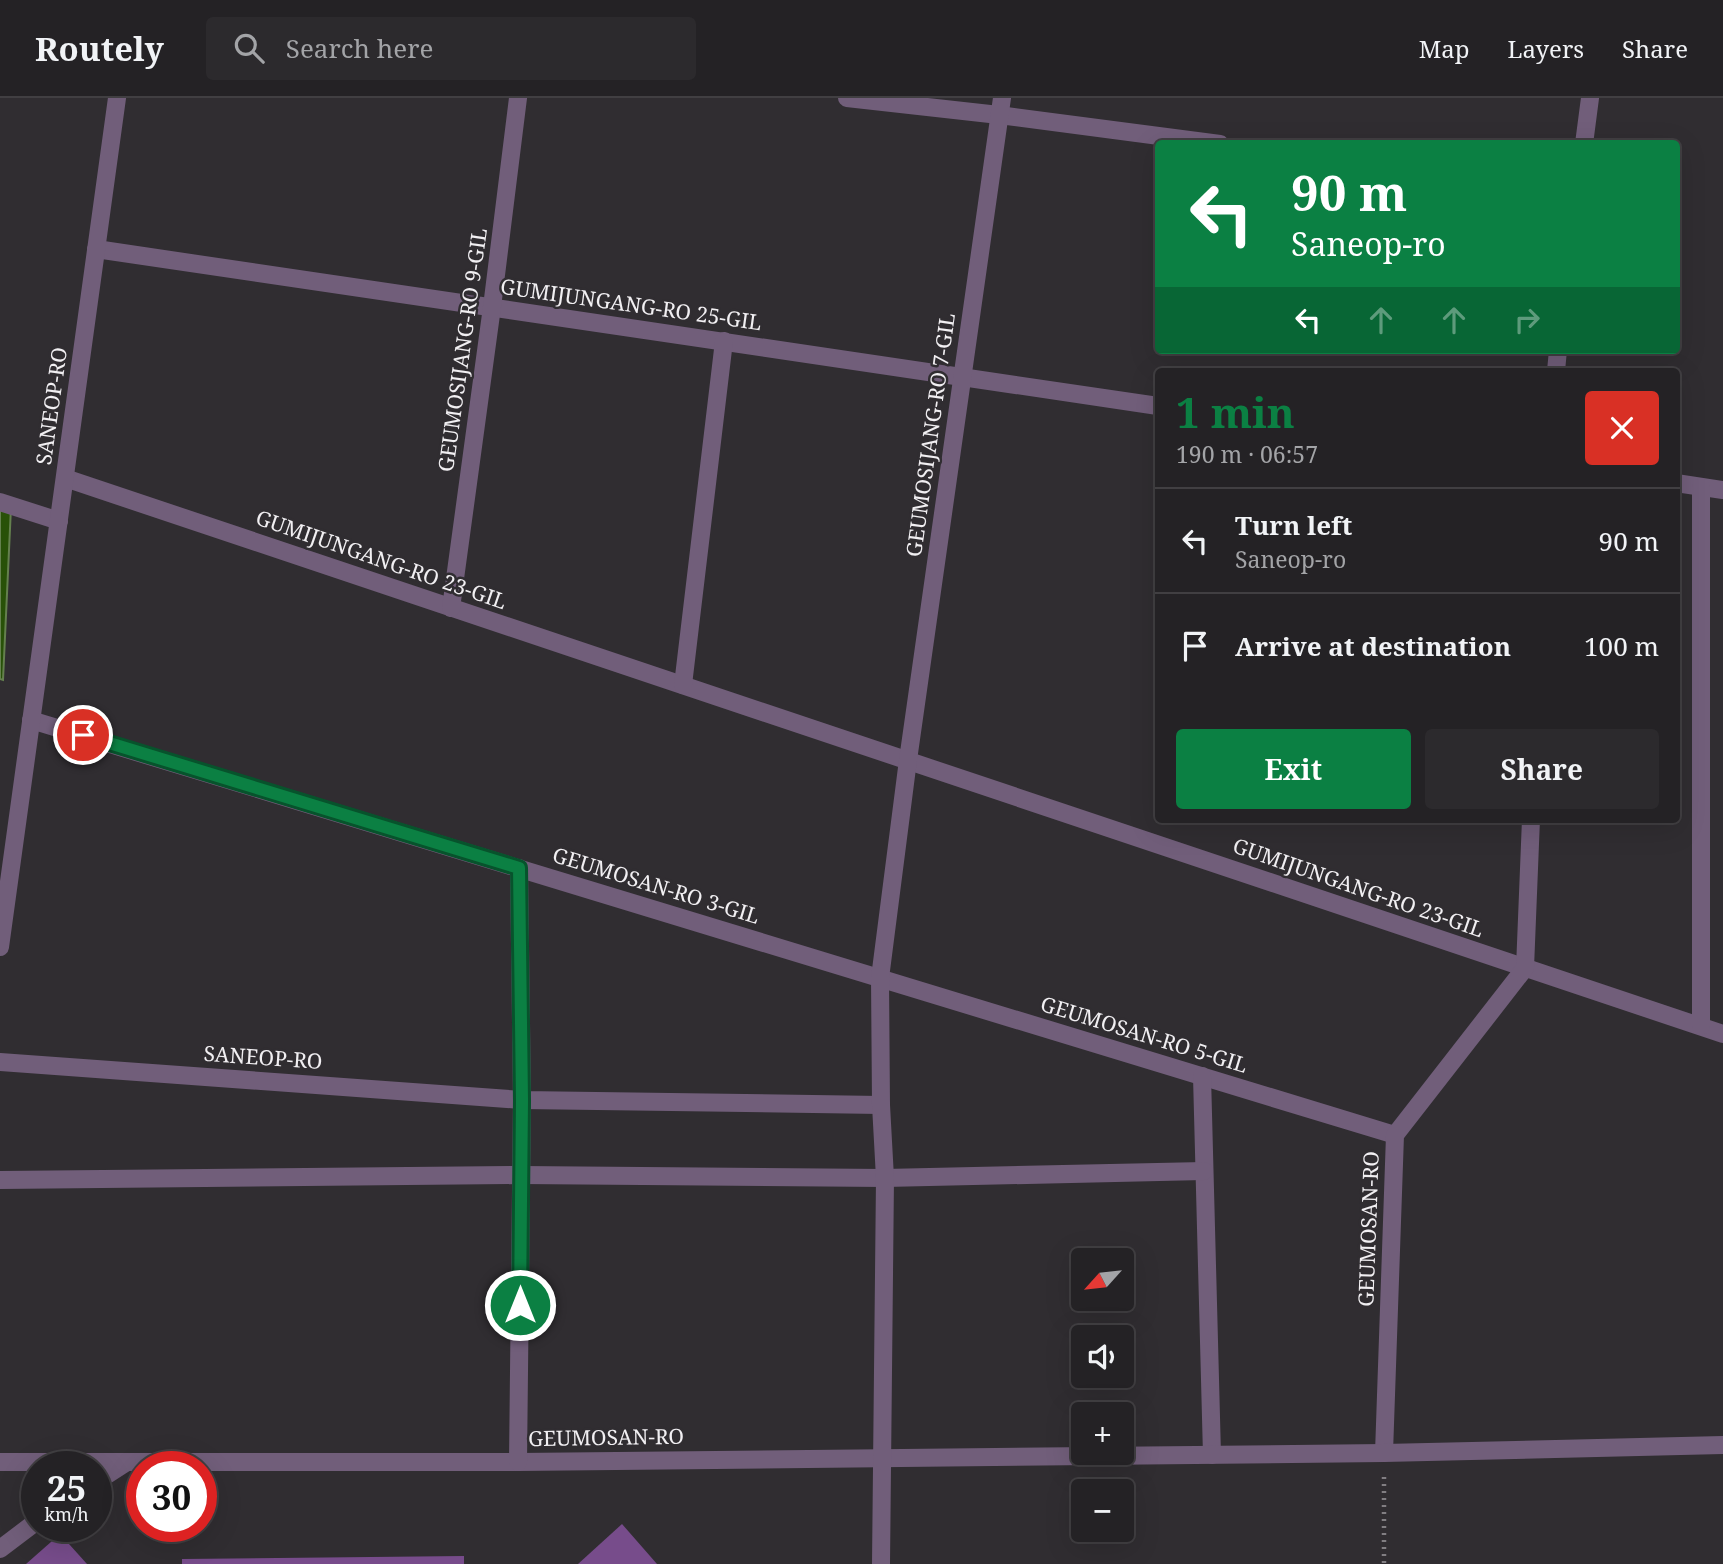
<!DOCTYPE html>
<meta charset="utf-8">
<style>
body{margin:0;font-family:"Noto Serif",serif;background:#2c2a2d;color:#f1f3f6;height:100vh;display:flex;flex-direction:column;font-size:26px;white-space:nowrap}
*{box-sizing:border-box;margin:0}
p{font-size:23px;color:#a3a4a7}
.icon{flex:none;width:38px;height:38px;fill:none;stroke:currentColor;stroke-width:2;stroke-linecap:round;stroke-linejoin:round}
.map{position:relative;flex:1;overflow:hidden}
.panel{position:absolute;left:1155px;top:270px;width:525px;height:455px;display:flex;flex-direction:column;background:#242225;border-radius:7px;box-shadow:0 7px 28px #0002,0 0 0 2px #413f42}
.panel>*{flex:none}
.guide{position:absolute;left:1155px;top:42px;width:525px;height:214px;border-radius:7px;box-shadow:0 7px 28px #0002,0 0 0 2px #413f42;background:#0b8043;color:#fff;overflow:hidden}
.needle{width:46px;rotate:243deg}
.tools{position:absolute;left:1071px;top:1150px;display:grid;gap:14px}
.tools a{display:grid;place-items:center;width:63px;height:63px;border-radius:7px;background:#242225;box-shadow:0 7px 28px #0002,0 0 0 2px #413f42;font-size:35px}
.speed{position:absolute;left:21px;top:1353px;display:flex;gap:14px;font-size:35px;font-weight:700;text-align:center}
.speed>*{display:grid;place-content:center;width:91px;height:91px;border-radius:50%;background:#242225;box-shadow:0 7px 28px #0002,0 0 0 2px #413f42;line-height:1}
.speed small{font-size:18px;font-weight:400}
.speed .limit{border:10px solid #d22;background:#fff;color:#111}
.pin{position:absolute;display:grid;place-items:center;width:60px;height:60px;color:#fff;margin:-30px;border:4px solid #fff;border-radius:50%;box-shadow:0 2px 7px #0007}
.me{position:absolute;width:77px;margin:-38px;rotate:0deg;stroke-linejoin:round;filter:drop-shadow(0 0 5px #0008)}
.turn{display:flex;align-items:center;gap:24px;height:147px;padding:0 21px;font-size:32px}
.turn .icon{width:91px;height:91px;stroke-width:2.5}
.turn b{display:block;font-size:49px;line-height:60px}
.lanes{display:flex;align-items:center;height:66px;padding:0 21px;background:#0003;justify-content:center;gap:35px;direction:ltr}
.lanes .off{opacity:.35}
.round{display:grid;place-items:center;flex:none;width:74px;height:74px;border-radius:7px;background:#2c2a2d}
.summary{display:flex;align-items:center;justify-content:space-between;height:119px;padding:0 21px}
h1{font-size:42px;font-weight:700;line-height:52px;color:#0b8043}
.cta{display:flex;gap:14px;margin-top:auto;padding:14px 21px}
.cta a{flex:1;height:80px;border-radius:7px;background:#0b8043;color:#fff;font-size:28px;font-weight:700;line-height:80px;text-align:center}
.cta a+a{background:#2c2a2d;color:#f1f3f6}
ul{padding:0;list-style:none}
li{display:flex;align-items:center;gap:21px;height:105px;padding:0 21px;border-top:2px solid #413f42}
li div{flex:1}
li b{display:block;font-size:26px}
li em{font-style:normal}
header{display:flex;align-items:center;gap:42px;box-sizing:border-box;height:98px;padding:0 35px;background:#242225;border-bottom:2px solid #413f42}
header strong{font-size:33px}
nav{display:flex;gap:38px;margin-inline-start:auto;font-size:24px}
.search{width:490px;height:63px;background:#2c2a2d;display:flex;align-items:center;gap:18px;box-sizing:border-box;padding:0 24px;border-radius:7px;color:#a3a4a7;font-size:26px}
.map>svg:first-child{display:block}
.water{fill:#285108;stroke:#64804e;stroke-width:2}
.building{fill:#774c8b}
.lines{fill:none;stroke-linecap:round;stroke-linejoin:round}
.path{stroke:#817e82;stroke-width:4.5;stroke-dasharray:2 5;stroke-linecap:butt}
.minor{stroke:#715e7a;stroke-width:18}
.route-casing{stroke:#07532c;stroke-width:18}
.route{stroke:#0b8043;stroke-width:12}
.labels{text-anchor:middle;stroke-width:5;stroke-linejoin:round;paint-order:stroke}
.street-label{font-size:21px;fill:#f1eff2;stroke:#302d31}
</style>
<header>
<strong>Routely</strong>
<div class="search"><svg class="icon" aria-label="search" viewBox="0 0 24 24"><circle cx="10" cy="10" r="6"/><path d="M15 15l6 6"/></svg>Search here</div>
<nav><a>Map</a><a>Layers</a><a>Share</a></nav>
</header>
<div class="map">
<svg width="1723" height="1466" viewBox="0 0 1723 1466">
<rect width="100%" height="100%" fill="#302d31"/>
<!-- water -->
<polygon class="water" points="0,407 11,409 3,582 0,581"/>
<!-- building -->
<g class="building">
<polygon points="622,1426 657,1466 578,1466"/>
<polygon points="60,1436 87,1466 26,1466"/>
<polygon points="464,1458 464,1466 182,1466 182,1461"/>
</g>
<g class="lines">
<!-- path -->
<polyline class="path" points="1384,1379 1384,1466"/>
<!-- minor -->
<g class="minor">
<polyline points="847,0 999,17 1220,46"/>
<polyline points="1584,46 1590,0"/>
<polyline points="96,151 1158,308"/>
<polyline points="1556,273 1558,252"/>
<polyline points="65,380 1723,936"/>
<polyline points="1676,385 1723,392"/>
<polyline points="0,404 59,423"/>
<polyline points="451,510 492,209 518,0"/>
<polyline points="683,587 724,243"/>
<polyline points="31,622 1395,1037"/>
<polyline points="0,849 117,0"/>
<polyline points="1701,928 1701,389"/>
<polyline points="0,964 522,1002 881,1007"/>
<polyline points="1202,978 1212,1357"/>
<polyline points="0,1082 521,1077 885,1080 1204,1073"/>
<polyline points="1384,1355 1395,1037 1525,870 1531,721"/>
<polyline points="0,1364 518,1364 1384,1355 1723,1347"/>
<polyline points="518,1364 522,1002 519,770"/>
<polyline points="96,1384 127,1364"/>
<polyline points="0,1451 37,1423"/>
<polyline points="881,1466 885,1080 881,1007 880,880 908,662 1002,0"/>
</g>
</g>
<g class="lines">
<!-- route casing -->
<g class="route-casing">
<polyline id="route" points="83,637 519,770 522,1002 520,1207"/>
</g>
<!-- route -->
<use href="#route" class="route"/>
</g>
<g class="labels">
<!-- street labels -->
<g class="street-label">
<text transform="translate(631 207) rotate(8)" y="7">GUMIJUNGANG-RO 25-GIL</text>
<text transform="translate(463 252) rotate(-82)" y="7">GEUMOSIJANG-RO 9-GIL</text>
<text transform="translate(52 308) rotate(-82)" y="7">SANEOP-RO</text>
<text transform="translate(931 337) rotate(-82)" y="7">GEUMOSIJANG-RO 7-GIL</text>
<text transform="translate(381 462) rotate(19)" y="7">GUMIJUNGANG-RO 23-GIL</text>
<text transform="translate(656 788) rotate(17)" y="7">GEUMOSAN-RO 3-GIL</text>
<text transform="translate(1358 790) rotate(19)" y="7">GUMIJUNGANG-RO 23-GIL</text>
<text transform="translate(1144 937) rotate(17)" y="7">GEUMOSAN-RO 5-GIL</text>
<text transform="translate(263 960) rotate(4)" y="7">SANEOP-RO</text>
<text transform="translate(1369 1131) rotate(-88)" y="7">GEUMOSAN-RO</text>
<text transform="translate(606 1340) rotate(-1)" y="7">GEUMOSAN-RO</text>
</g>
</g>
</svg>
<div class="tools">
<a><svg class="needle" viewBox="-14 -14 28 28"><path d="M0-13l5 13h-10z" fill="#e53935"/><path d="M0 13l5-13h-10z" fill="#a3a4a7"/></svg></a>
<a><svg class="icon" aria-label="sound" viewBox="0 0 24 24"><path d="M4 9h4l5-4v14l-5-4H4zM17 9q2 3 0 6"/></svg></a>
<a>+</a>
<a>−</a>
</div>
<div class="speed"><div>25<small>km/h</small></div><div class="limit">30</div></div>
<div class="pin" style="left:83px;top:637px;background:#d93025"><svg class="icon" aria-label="arrive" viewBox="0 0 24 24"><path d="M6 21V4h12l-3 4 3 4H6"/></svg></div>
<svg class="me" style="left:520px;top:1207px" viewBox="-20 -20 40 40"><circle r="17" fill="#0b8043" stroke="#fff" stroke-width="3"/><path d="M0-11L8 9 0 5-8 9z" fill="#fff"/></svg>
<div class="guide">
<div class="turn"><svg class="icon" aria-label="left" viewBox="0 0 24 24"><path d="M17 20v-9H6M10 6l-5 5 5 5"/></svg><div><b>90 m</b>Saneop-ro</div></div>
<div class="lanes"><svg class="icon" aria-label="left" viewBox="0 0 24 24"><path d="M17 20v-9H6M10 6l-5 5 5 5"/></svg><svg class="icon off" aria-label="ahead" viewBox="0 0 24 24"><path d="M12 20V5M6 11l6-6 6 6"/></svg><svg class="icon off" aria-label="ahead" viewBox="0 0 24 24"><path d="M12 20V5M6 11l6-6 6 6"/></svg><svg class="icon off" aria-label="right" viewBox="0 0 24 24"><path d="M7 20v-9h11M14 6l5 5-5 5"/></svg></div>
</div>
<section class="panel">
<div class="summary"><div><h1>1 min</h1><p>190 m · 06:57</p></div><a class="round" style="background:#d93025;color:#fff"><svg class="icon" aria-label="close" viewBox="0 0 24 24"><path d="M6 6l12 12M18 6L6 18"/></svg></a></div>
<ul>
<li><svg class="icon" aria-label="left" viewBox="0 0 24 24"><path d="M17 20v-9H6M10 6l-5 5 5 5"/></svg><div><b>Turn left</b><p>Saneop-ro</p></div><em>90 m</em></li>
<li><svg class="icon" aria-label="arrive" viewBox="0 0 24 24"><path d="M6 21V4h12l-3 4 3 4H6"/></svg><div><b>Arrive at destination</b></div><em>100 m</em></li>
</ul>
<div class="cta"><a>Exit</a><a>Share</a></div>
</section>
</div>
